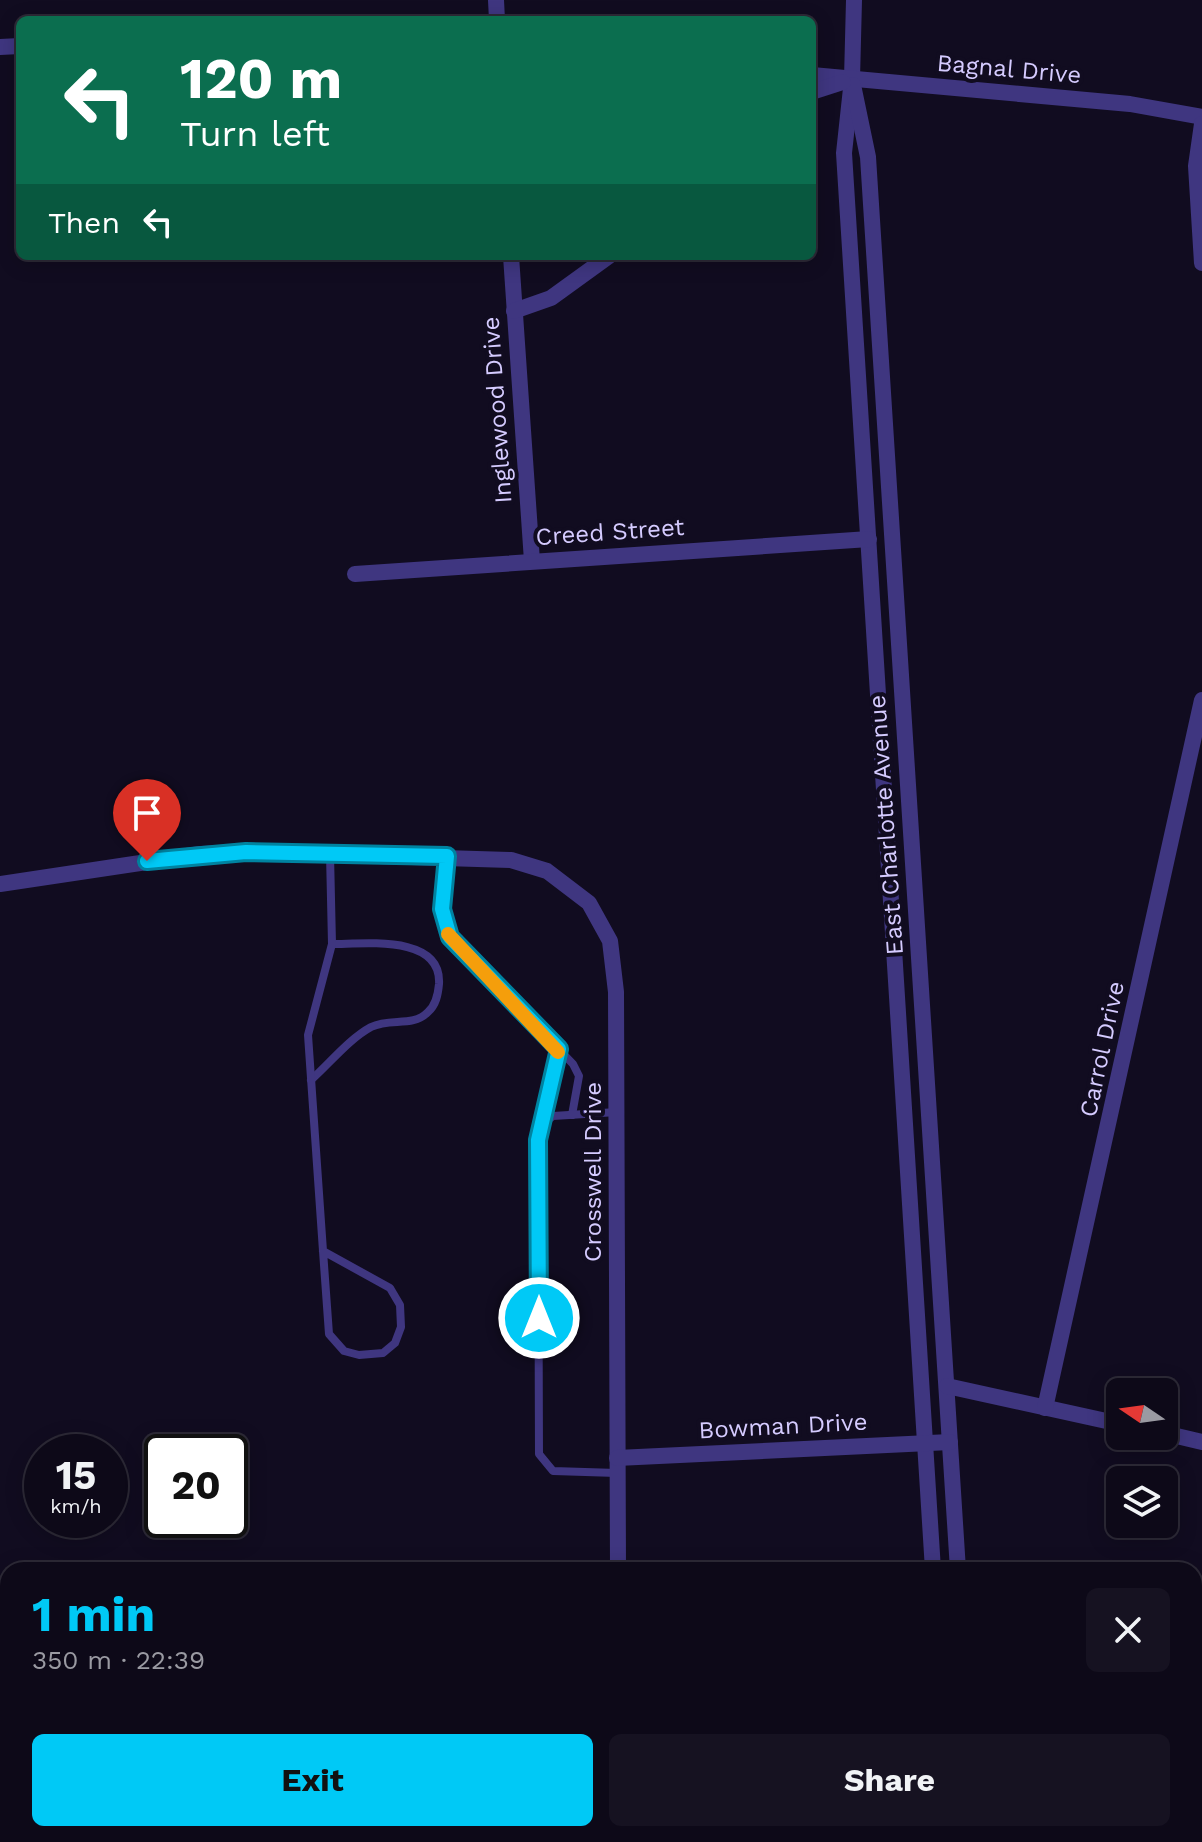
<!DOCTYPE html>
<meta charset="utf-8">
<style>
body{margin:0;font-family:"Work Sans",sans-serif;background:#161221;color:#f1f3f6;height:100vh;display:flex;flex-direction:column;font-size:30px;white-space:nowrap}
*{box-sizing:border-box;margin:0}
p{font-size:26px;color:#9a9aa2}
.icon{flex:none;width:44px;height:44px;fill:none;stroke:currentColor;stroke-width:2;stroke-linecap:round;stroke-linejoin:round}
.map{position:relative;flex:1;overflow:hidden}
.panel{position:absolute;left:0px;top:1562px;width:1202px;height:280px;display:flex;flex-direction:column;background:#0d0918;border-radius:24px 24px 0 0;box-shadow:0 4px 20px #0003,0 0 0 2px #2d2a37}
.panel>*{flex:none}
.banner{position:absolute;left:16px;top:16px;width:800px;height:244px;border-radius:12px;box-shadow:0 4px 20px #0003,0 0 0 2px #2d2a37;background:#0b6e4f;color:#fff;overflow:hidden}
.needle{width:52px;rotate:283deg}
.fabs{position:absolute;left:1106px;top:1378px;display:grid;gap:16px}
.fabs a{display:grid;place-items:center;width:72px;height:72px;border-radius:12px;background:#0d0918;box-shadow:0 4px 20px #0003,0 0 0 2px #2d2a37;font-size:40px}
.speed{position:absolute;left:24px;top:1434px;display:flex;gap:16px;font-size:40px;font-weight:700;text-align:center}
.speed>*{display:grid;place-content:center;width:104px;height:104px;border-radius:50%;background:#0d0918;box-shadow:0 4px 20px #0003,0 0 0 2px #2d2a37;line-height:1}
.speed small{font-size:20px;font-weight:400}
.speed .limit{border:4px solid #111;border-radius:12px;background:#fff;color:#111}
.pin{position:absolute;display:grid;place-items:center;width:68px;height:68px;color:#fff;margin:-82px -34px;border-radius:50% 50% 50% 0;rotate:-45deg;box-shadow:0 0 8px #0007}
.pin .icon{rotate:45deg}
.me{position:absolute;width:88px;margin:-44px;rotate:0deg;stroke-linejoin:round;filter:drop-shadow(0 0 6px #0008)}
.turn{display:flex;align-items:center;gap:28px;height:168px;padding:0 32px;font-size:36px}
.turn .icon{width:104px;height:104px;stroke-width:2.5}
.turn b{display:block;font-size:56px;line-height:68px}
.then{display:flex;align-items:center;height:76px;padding:0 32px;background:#0003;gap:16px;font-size:30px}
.round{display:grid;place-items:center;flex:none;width:84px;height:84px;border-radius:12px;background:#161221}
.summary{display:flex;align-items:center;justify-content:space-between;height:136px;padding:0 32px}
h1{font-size:48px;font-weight:700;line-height:60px;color:#00c9f6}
.cta{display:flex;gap:16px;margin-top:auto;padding:16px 32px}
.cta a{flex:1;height:92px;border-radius:12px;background:#00c9f6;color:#111;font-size:32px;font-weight:700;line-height:92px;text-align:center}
.cta a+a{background:#161221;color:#f1f3f6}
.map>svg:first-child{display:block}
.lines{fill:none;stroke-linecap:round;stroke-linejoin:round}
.service{stroke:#3f3680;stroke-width:8}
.minor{stroke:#3f3680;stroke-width:16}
.route-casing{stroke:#0083a0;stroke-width:20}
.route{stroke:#00c9f6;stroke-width:14}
.slow{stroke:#f59e0b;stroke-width:14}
.labels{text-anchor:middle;stroke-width:8;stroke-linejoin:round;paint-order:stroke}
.street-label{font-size:24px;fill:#d5cbff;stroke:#110c20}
</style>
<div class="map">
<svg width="1202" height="1842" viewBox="0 0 1202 1842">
<rect width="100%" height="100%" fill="#110c20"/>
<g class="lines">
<!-- service -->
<g class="service">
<polyline points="447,857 442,909 450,937 573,1064 579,1076 572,1115"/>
<polyline points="559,1049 538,1140 539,1454 553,1471 617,1473"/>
<path d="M311 1080C330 1063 349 1039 371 1027 391 1017 412 1028 428 1012 436 1005 438 995 439 984 442 934 364 944 332 944"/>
<polyline points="541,1125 553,1116 617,1112"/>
<polyline points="323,1251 390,1288 400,1305 401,1327 395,1343 383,1353 359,1355 344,1351 329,1334 323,1251 308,1035 332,944 330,854"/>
<polyline points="329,1834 329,1842"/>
<polyline points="415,1834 415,1842"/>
<polyline points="454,1842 454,1834"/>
</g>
<!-- minor -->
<g class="minor">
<polyline points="496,0 497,20"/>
<polyline points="854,0 852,79 844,153 933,1570"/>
<polyline points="0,47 20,46"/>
<polyline points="812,75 1130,104 1202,117"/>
<polyline points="853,85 868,157 958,1570"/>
<polyline points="812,92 843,82"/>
<polyline points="1202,124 1196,166 1202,263"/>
<polyline points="511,256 532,561"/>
<polyline points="514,311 551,298 609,256"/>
<polyline points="355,574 869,539"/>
<polyline points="0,884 200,854 246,852 511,860 547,871 589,903 610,941 616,992 618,1570"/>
<polyline points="947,1386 1120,1424"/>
<polyline points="1045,1408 1202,700"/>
<polyline points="1164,1433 1202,1442"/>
<polyline points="617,1458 950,1442"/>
<polyline points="619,1842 620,1834"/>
<polyline points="926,1842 930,1834"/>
<polyline points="955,1842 957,1834"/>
</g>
</g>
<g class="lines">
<!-- route casing -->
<g class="route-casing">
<polyline id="route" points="147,861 246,852 447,856 442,909 450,937 559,1049 538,1140 539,1318"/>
</g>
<!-- route -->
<use href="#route" class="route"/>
<!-- slow -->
<polyline class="slow" points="448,934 558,1052"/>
</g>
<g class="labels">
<!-- street labels -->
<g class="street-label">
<text transform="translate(1009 69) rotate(5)" y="8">Bagnal Drive</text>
<text transform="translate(497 410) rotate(-94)" y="8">Inglewood Drive</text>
<text transform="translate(610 532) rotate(-4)" y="8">Creed Street</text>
<text transform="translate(886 825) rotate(-94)" y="8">East Charlotte Avenue</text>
<text transform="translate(1102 1049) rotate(-78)" y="8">Carrol Drive</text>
<text transform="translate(593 1172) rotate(-90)" y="8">Crosswell Drive</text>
<text transform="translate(783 1426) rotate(-3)" y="8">Bowman Drive</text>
</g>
</g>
</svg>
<div class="fabs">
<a><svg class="needle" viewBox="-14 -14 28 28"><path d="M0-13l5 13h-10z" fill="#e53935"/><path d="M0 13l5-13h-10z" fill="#9a9aa2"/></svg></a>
<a><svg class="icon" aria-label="layers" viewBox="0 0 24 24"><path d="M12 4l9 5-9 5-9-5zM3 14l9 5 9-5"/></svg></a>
</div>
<div class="speed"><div>15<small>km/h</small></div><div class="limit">20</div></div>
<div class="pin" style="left:147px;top:861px;background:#d93025"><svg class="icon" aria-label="arrive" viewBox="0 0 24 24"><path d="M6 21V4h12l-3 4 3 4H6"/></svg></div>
<svg class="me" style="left:539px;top:1318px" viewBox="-20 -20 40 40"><circle r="17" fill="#00c9f6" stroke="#fff" stroke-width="3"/><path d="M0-11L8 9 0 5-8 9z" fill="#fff"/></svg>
<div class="banner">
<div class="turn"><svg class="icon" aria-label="left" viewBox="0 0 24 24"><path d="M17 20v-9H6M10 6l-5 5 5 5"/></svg><div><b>120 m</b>Turn left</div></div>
<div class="then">Then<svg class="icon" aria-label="left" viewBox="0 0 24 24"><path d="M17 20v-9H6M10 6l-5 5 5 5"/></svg></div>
</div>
<section class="panel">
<div class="summary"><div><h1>1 min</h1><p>350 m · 22:39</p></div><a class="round"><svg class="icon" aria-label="close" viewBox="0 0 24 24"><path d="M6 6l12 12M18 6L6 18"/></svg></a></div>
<div class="cta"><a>Exit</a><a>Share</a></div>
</section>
</div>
